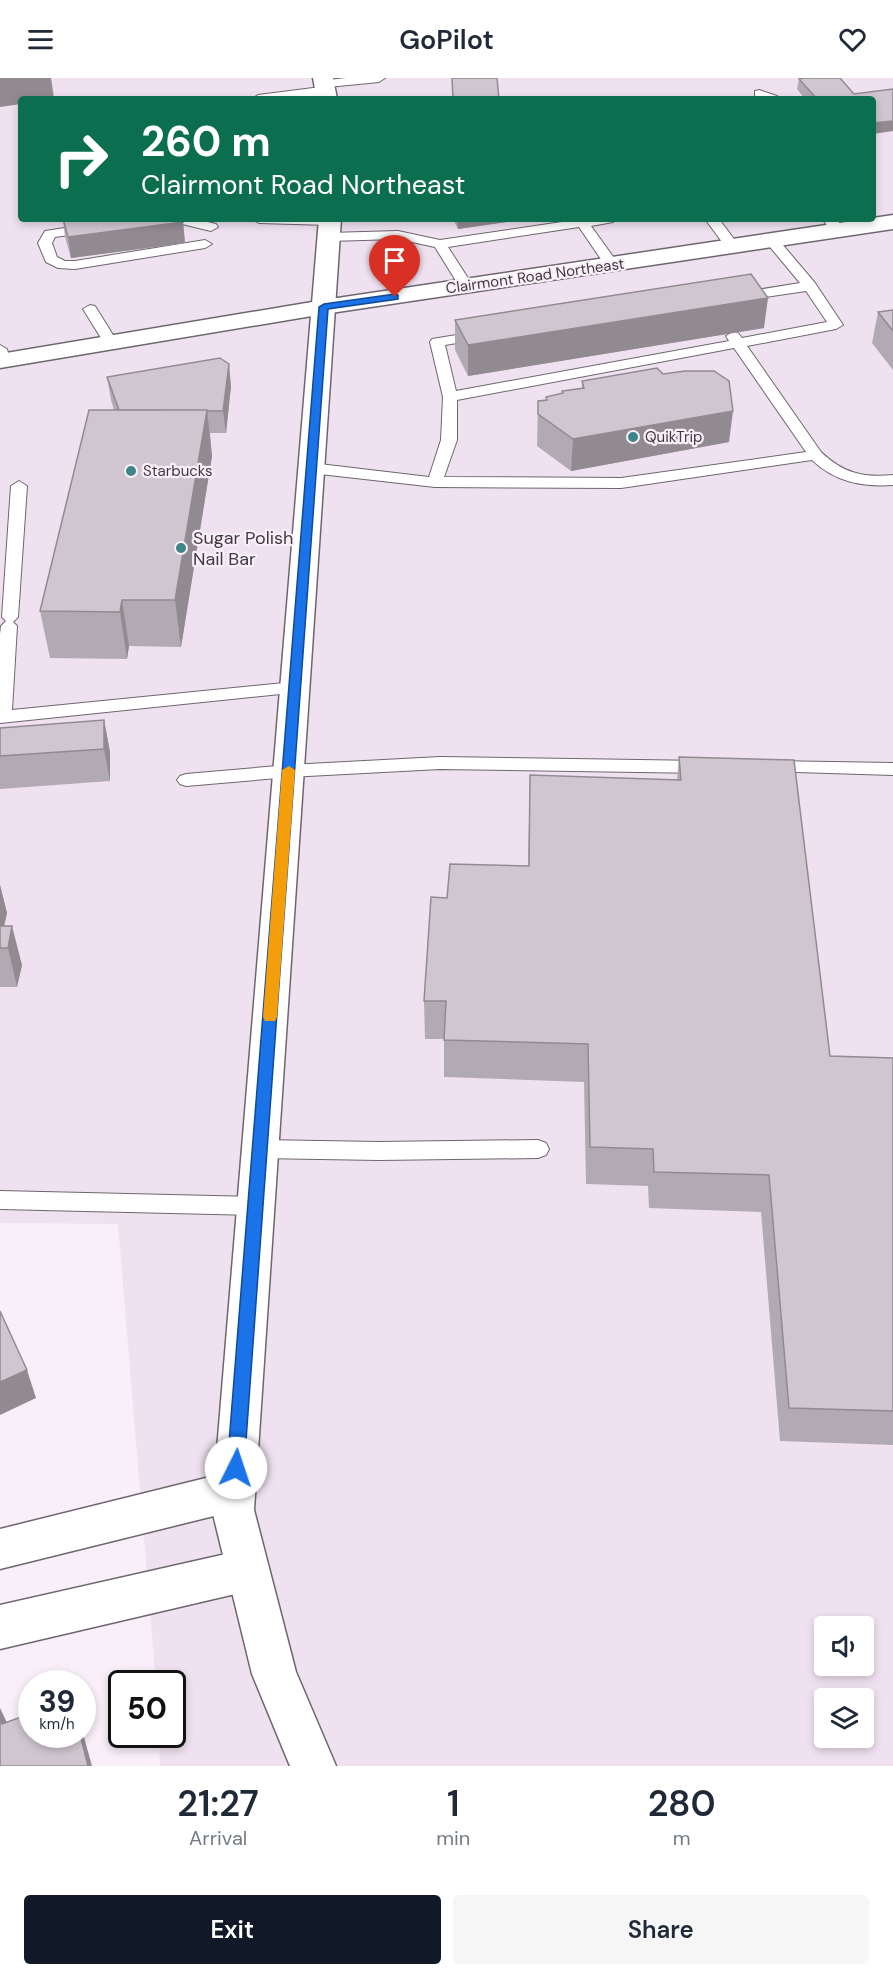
<!DOCTYPE html>
<style>
body{margin:0;font-family:"DM Sans",sans-serif;background:#f6f6f7;color:#1f2937;height:100vh;display:flex;flex-direction:column;font-size:22px;white-space:nowrap}
*{box-sizing:border-box;margin:0}
p{font-size:20px;color:#747a83}
.icon{flex:none;width:33px;height:33px;fill:none;stroke:currentColor;stroke-width:2;stroke-linecap:round;stroke-linejoin:round}
.map{position:relative;height:1688px;overflow:hidden}
.details{display:flex;flex-direction:column;background:#fff;flex:1}
.details>*{flex:none}
.top-card{position:absolute;left:18px;top:18px;width:858px;height:126px;border-radius:6px;box-shadow:0 3px 9px #0003;background:#0b6e4f;color:#fff;overflow:hidden}
.tools{position:absolute;left:814px;top:1538px;display:grid;gap:12px}
.tools a{display:grid;place-items:center;width:60px;height:60px;border-radius:6px;background:#fff;box-shadow:0 3px 9px #0003;font-size:30px}
.speed{position:absolute;left:18px;top:1592px;display:flex;gap:12px;font-size:30px;font-weight:700;text-align:center}
.speed>*{display:grid;place-content:center;width:78px;height:78px;border-radius:50%;background:#fff;box-shadow:0 3px 9px #0003;line-height:1}
.speed small{font-size:15px;font-weight:400}
.speed .limit{border:3px solid #111;border-radius:9px;background:#fff;color:#111}
.pin{position:absolute;display:grid;place-items:center;width:51px;height:51px;color:#fff;margin:-62px -26px;border-radius:50% 50% 50% 0;rotate:-45deg;box-shadow:0 0 6px #0007}
.pin .icon{rotate:45deg}
.me{position:absolute;width:66px;margin:-33px;rotate:4deg;stroke-linejoin:round;filter:drop-shadow(0 0 4px #0008)}
.turn{display:flex;align-items:center;gap:21px;height:126px;padding:0 24px;font-size:27px}
.turn .icon{width:78px;height:78px;stroke-width:2.5}
.turn b{display:block;font-size:42px;line-height:51px}
.eta{display:flex;justify-content:space-evenly;align-items:center;height:102px;text-align:center}
.eta b{font-size:36px;font-weight:600;line-height:42px}
.cta{display:flex;gap:12px;margin-top:auto;padding:12px 24px}
.cta a{flex:1;height:69px;border-radius:6px;background:#111827;color:#fff;font-size:24px;font-weight:600;line-height:69px;text-align:center}
.cta a+a{background:#f6f6f7;color:#1f2937}
header{display:flex;justify-content:space-between;align-items:center;height:78px;padding:0 24px;background:#fff;font-size:27px;font-weight:600}
.map>svg:first-child{display:block}
.built{fill:#f0e1f0;fill-rule:evenodd}
.lines{fill:none;stroke-linecap:round;stroke-linejoin:round}
.service-casing{stroke:#6e666f;stroke-width:2}
.minor-casing{stroke:#6e666f;stroke-width:3}
.secondary-casing{stroke:#6e666f;stroke-width:3}
.primary-casing{stroke:#6e666f;stroke-width:3}
.service{fill:#fff;fill-rule:evenodd}
.minor{fill:#fff;fill-rule:evenodd}
.secondary{fill:#fff;fill-rule:evenodd}
.primary{fill:#fff;fill-rule:evenodd}
.wall{fill:#b2aab2}
.shaded-wall{fill:#918b91}
.building{fill:#cfc6cf;stroke:#918b91;stroke-width:1.5}
.route{fill:#1a73e8;stroke:#114b97;stroke-width:1.5}
.slow{fill:#f59e0b}
.poi-dot{fill:#3d8586;stroke:#f8eff9;stroke-width:2}
.labels{text-anchor:middle;stroke-width:4.5;stroke-linejoin:round;paint-order:stroke}
.far-street-label{font-size:15px;fill:#3e3b3f;stroke:#f8eff9}
.far-poi-label{font-size:15px;fill:#3e3b3f;stroke:#f8eff9;text-anchor:start}
.poi-label{font-size:18px;fill:#3e3b3f;stroke:#f8eff9;text-anchor:start}
</style>
<header><svg class="icon" aria-label="menu" viewBox="0 0 24 24"><path d="M4 6h16M4 12h16M4 18h16"/></svg>GoPilot<svg class="icon" aria-label="heart" viewBox="0 0 24 24"><path d="M12 20l-8-8c-3-5 5-10 8-4 3-6 11-1 8 4z"/></svg></header>
<div class="map">
<svg width="893" height="1688" viewBox="0 0 893 1688">
<rect width="100%" height="100%" fill="#f8eff9"/>
<!-- built -->
<path class="built" d="M0 0H893V1688H160L159 1656H172V1605H156L118 1146 0 1145ZM21 21H873V141H21ZM825 1548H864V1587H825ZM825 1620H864V1659H825Z"/>
<g class="lines">
<!-- service casing -->
<g class="service-casing">
<g id="service">
<path d="M346 0H385L379 4 328 9 331 12C317 23 270 21 252 21L258 17 321 9 318 6 320 3Z"/>
<polygon points="759,12 777,18 779,21 755,19 755,13"/>
<polygon points="172,141 195,141 216,146 218,149 211,153 174,144"/>
<polygon points="252,141 335,141 337,143 330,147 259,145"/>
<polygon points="582,141 615,141 613,144 591,148 619,187 617,190 607,190 579,149 448,169 473,208 466,212 461,211 435,169 398,161 329,163 322,159 329,155 398,153 440,162"/>
<polygon points="705,141 719,141 740,169 738,172 728,172"/>
<polygon points="823,141 837,141 844,153 842,156 832,156"/>
<polygon points="91,146 96,147 98,150 96,153 55,159 52,165 57,179 65,183 75,183 205,162 212,166 205,170 75,191 58,190 46,184 38,165 45,153"/>
<path d="M772 159 777 160 815 205 843 247 836 251 747 268 821 374C843 395 863 400 893 397V407C862 409 835 404 812 382L621 410 435 409 311 395 303 390 311 385 429 399 441 362 443 319 430 264 432 261 481 253 488 257 481 261 445 267 456 313 729 263 726 258 733 254 738 255 742 260 827 244 806 213 738 223 731 219 738 215 800 205 765 163ZM734 270 806 374 621 400 444 399 457 362V322Z"/>
<polygon points="90,227 95,228 118,265 116,268 111,269 106,268 83,231"/>
<polygon points="0,267 7,271 10,283 8,286 0,287"/>
<polygon points="19,403 27,408 18,539 13,544 17,548 12,632 294,604 300,606 303,610 300,614 0,645 0,556 1,548 6,543 2,539 11,408"/>
<polygon points="440,679 704,683 710,685 713,689 710,693 704,695 440,691 289,699 186,708 180,706 177,702 180,698 186,696 289,687"/>
<polygon points="770,683 893,685 893,697 764,693 761,689 764,685"/>
<polygon points="260,1062 379,1064 538,1062 546,1065 549,1071 546,1077 538,1080 379,1082 260,1080 252,1077 249,1071 252,1065"/>
<polygon points="0,1113 256,1119 264,1121 267,1128 264,1135 256,1137 0,1131"/>
</g>
</g>
<!-- minor casing -->
<g class="minor-casing">
<g id="minor">
<polygon points="234,1393 249,1399 255,1413 249,1427 234,1433 0,1491 0,1451"/>
<polygon points="248,1471 263,1477 269,1492 263,1507 248,1513 0,1571 0,1527"/>
</g>
</g>
<!-- secondary casing -->
<g class="secondary-casing">
<g id="secondary">
<polygon points="313,0 333,0 337,21 317,21"/>
<polygon points="319,141 341,141 254,1432 296,1594 336,1688 290,1688 252,1596 212,1432"/>
</g>
</g>
<!-- primary casing -->
<g class="primary-casing">
<polygon id="primary" points="893,137 893,151 324,236 0,290 0,276 324,222"/>
</g>
<!-- service -->
<use href="#service" class="service"/>
<!-- minor -->
<use href="#minor" class="minor"/>
<!-- secondary -->
<use href="#secondary" class="secondary"/>
<!-- primary -->
<use href="#primary" class="primary"/>
</g>
<!-- wall -->
<g class="wall">
<polygon points="799,1 873,21 805,21 797,11"/>
<polygon points="63,141 183,144 185,165 71,180 65,159"/>
<polygon points="453,141 528,141 458,151"/>
<polygon points="893,232 893,292 872,265 878,234"/>
<polygon points="455,242 764,250 468,298 455,272"/>
<polygon points="107,299 231,308 226,355 210,355 212,378 181,569 129,568 127,581 50,580 40,533 114,332 111,322"/>
<polygon points="582,303 729,364 571,393 537,368 538,323 546,322 546,319 562,316 562,313 582,310"/>
<polygon points="104,642 110,674 110,703 0,711 0,650"/>
<polygon points="679,679 830,978 893,980 893,1367 780,1363 761,1134 649,1130 648,1108 586,1106 584,1004 444,999 444,961 425,961 424,923 447,820 528,788 530,697 677,702"/>
<polygon points="0,807 7,835 4,848 22,887 17,909 0,909"/>
</g>
<!-- shaded-wall -->
<g class="shaded-wall">
<polygon points="0,0 51,0 54,20 47,21 21,21 21,26 0,29"/>
<polygon points="893,43 893,53 873,56 873,45"/>
<polygon points="458,141 528,141 458,151"/>
<polygon points="183,144 185,165 71,180 68,159"/>
<polygon points="768,220 764,250 468,298 468,267"/>
<polygon points="229,286 231,308 226,355 223,333"/>
<polygon points="207,332 212,378 181,569 175,522"/>
<polygon points="733,333 729,364 571,393 573,361"/>
<polygon points="122,522 129,568 127,581 120,534"/>
<polygon points="104,642 110,674 110,703 104,671"/>
<polygon points="0,807 7,835 0,866"/>
<polygon points="12,848 22,887 17,909 8,870"/>
<polygon points="27,1292 36,1320 0,1337 0,1304"/>
<polygon points="0,1630 9,1649 2,1646 0,1639"/>
<polygon points="82,1652 92,1688 88,1688 80,1656 82,1656"/>
</g>
<!-- building -->
<g class="building">
<polygon points="452,0 497,0 499,21 453,21"/>
<polygon points="804,0 840,0 854,16 893,11 893,43 873,45 873,21 817,21 799,1"/>
<polygon points="63,141 182,141 183,144 68,159"/>
<polygon points="751,196 768,220 468,267 455,242"/>
<polygon points="893,232 893,253 878,234"/>
<polygon points="220,280 229,286 223,333 119,332 107,299"/>
<polygon points="657,290 663,296 685,293 714,293 729,303 733,333 573,361 538,336 538,323 547,322 546,319 563,315 562,313 584,310 582,303"/>
<polygon points="89,332 207,332 175,522 122,522 120,534 40,533"/>
<polygon points="104,642 104,671 0,678 0,650"/>
<polygon points="679,679 794,682 830,978 893,980 893,1333 789,1330 769,1097 654,1094 653,1071 590,1069 588,966 444,962 446,923 424,923 431,819 447,820 450,786 529,788 530,697 681,702"/>
<polygon points="0,848 12,848 8,870 0,870"/>
<polygon points="0,1233 27,1292 0,1304"/>
<polygon points="32,1635 32,1656 80,1656 88,1688 0,1688 0,1639 2,1646"/>
</g>
<!-- route -->
<polygon class="route" points="395,216 398,217 398,221 328,231 244,1390 242,1396 236,1398 230,1396 227,1390 319,229 324,226"/>
<!-- slow -->
<polygon class="slow" points="289,688 295,692 277,939 275,943 265,943 263,939 282,692"/>
<!-- markers -->
<g class="poi-dot">
<circle cx="633" cy="359" r="6"/>
<circle cx="131" cy="393" r="6"/>
<circle cx="181" cy="470" r="6"/>
</g>
<g class="labels">
<!-- far-street labels -->
<g class="far-street-label">
<text transform="translate(535 198) rotate(-8)" y="5">Clairmont Road Northeast</text>
</g>
<!-- far-poi labels -->
<g class="far-poi-label">
<text x="645" y="364">QuikTrip</text>
<text x="143" y="398">Starbucks</text>
</g>
<!-- poi labels -->
<g class="poi-label">
<text x="193" y="466">Sugar Polish<tspan x="193" dy="21">Nail Bar</tspan></text>
</g>
</g>
</svg>
<div class="tools">
<a><svg class="icon" aria-label="sound" viewBox="0 0 24 24"><path d="M4 9h4l5-4v14l-5-4H4zM17 9q2 3 0 6"/></svg></a>
<a><svg class="icon" aria-label="layers" viewBox="0 0 24 24"><path d="M12 4l9 5-9 5-9-5zM3 14l9 5 9-5"/></svg></a>
</div>
<div class="speed"><div>39<small>km/h</small></div><div class="limit">50</div></div>
<div class="pin" style="left:395px;top:219px;background:#d93025"><svg class="icon" aria-label="arrive" viewBox="0 0 24 24"><path d="M6 21V4h12l-3 4 3 4H6"/></svg></div>
<svg class="me" style="left:236px;top:1390px" viewBox="-20 -20 40 40"><circle r="19" fill="#fff"/><path d="M0-13L10 11 0 6-10 11z" fill="#1a73e8"/></svg>
<div class="top-card">
<div class="turn"><svg class="icon" aria-label="right" viewBox="0 0 24 24"><path d="M7 20v-9h11M14 6l5 5-5 5"/></svg><div><b>260 m</b>Clairmont Road Northeast</div></div>
</div>
</div>
<section class="details">
<div class="eta">
<div><b>21:27</b><p>Arrival</p></div>
<div><b>1</b><p>min</p></div>
<div><b>280</b><p>m</p></div>
</div>
<div class="cta"><a>Exit</a><a>Share</a></div>
</section>
